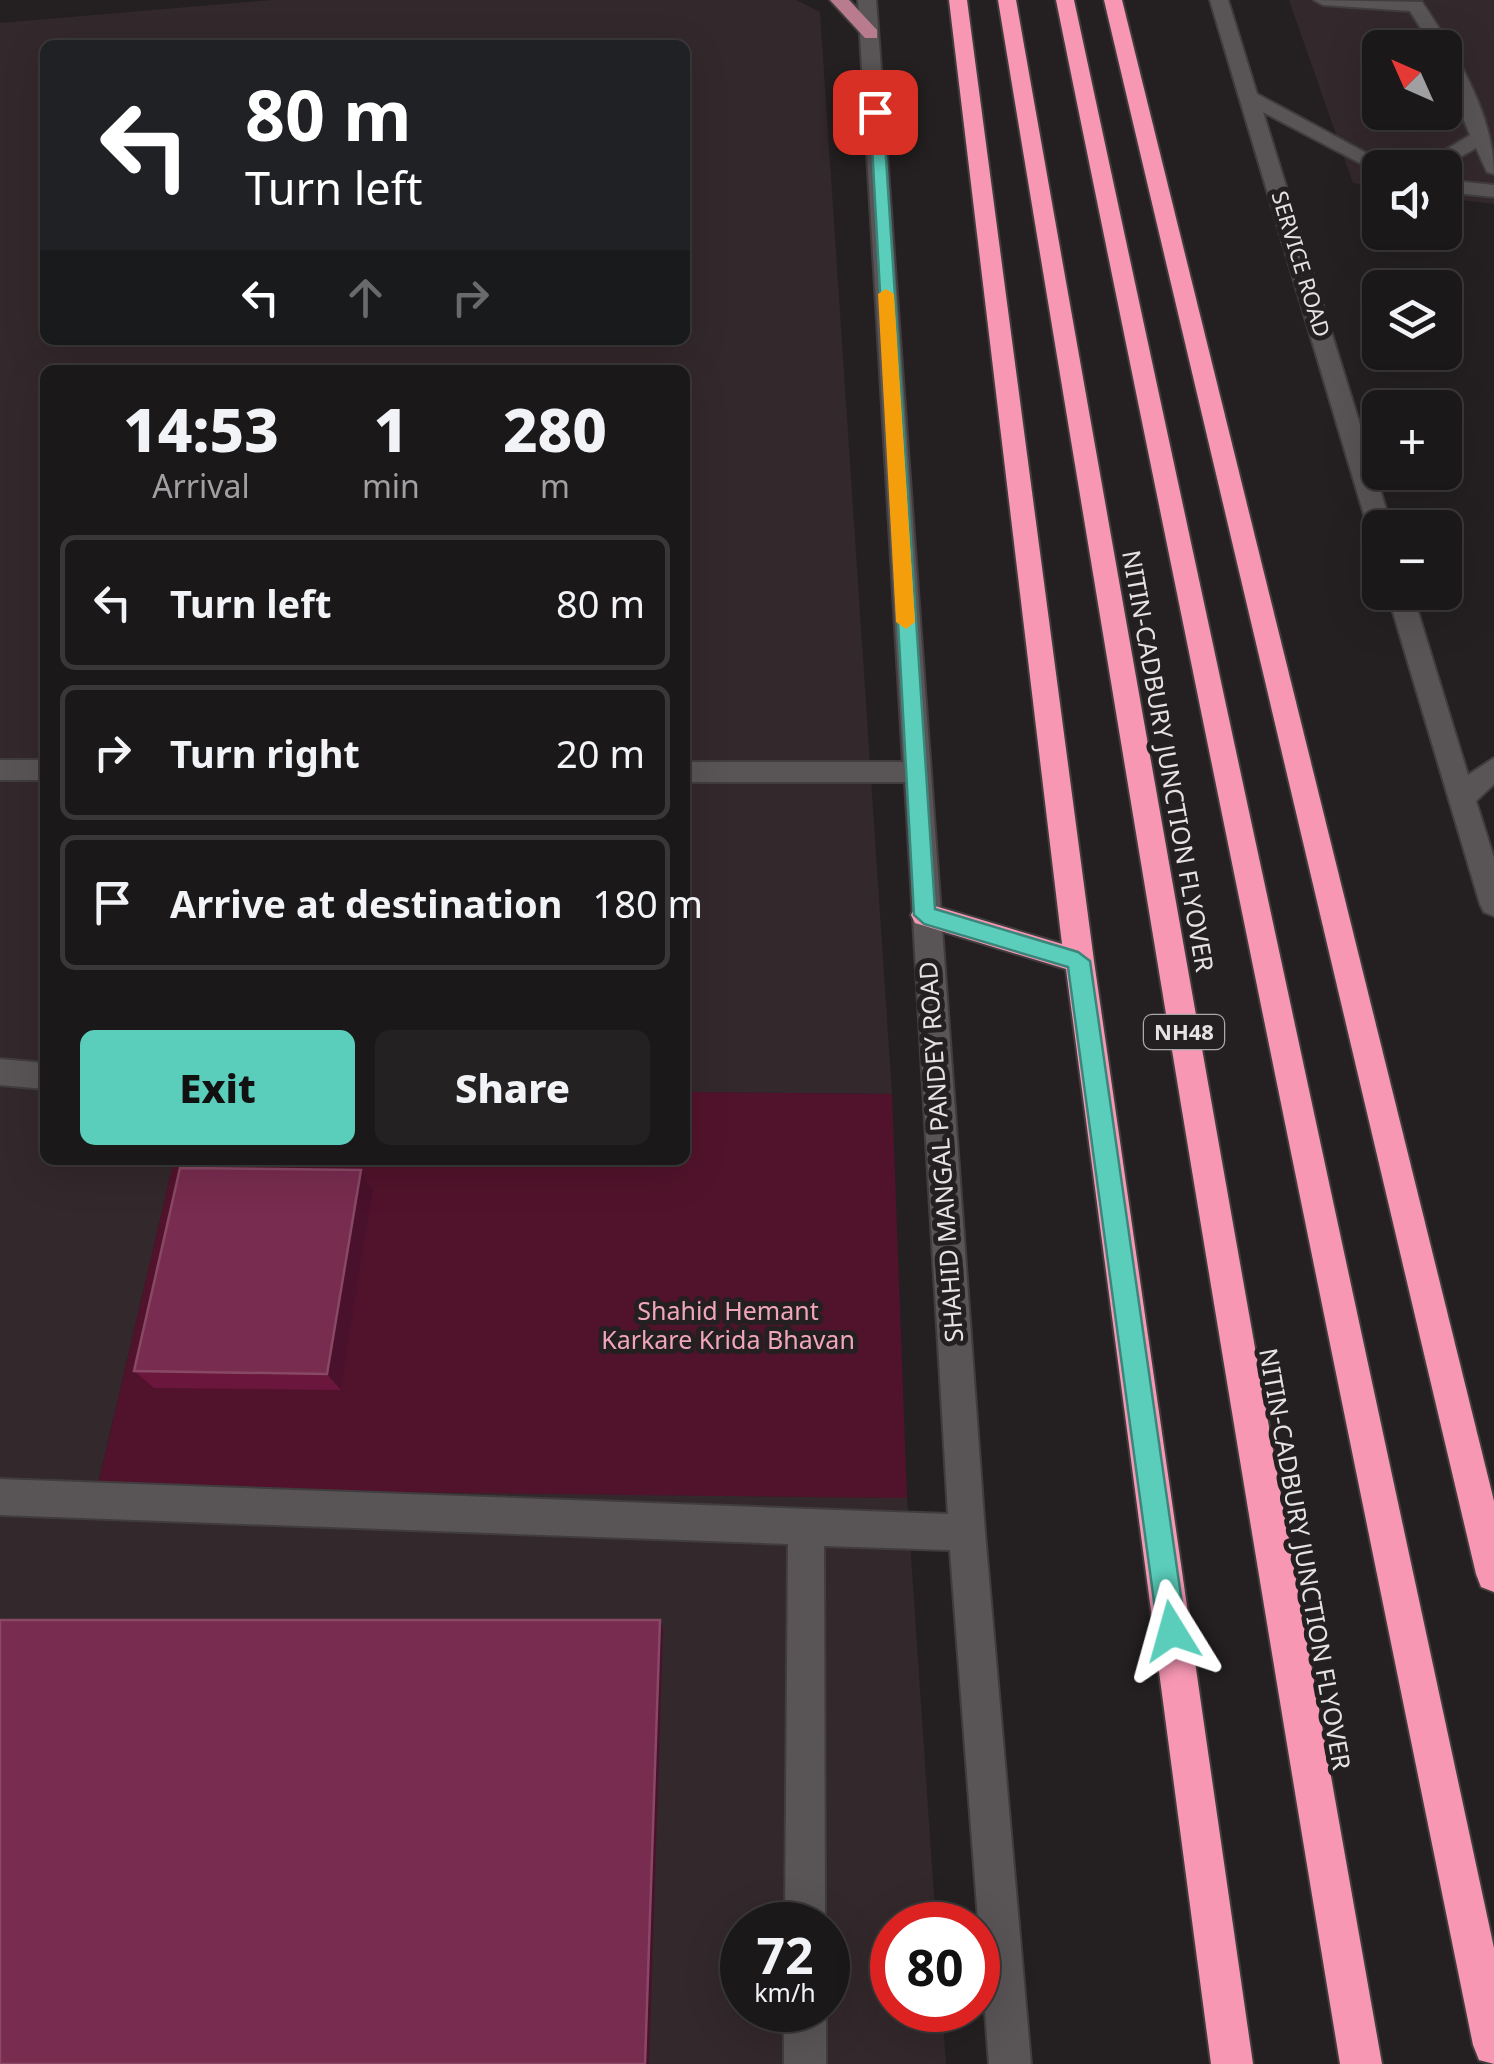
<!DOCTYPE html>
<meta charset="utf-8">
<style>
body{margin:0;font-family:"Noto Sans",sans-serif;background:#242122;color:#f1f3f6;height:100vh;display:flex;flex-direction:column;font-size:38px;white-space:nowrap}
*{box-sizing:border-box;margin:0}
p{font-size:32px;color:#a0a0a2}
.icon{flex:none;width:55px;height:55px;fill:none;stroke:currentColor;stroke-width:2;stroke-linecap:round;stroke-linejoin:round}
.map{position:relative;flex:1;overflow:hidden}
.panel{position:absolute;left:40px;top:365px;width:650px;height:800px;display:flex;flex-direction:column;background:#1b1819;border-radius:15px;box-shadow:0 10px 40px #0002,0 0 0 2px #393738}
.panel>*{flex:none}
.hud{position:absolute;left:40px;top:40px;width:650px;height:305px;border-radius:15px;box-shadow:0 10px 40px #0002,0 0 0 2px #393738;background:#202124;color:#fff;overflow:hidden}
.needle{width:65px;rotate:315deg}
.fabs{position:absolute;left:1362px;top:30px;display:grid;gap:20px}
.fabs a{display:grid;place-items:center;width:100px;height:100px;border-radius:15px;background:#1b1819;box-shadow:0 10px 40px #0002,0 0 0 2px #393738;font-size:50px}
.speed{position:absolute;left:720px;top:1902px;display:flex;gap:20px;font-size:50px;font-weight:700;text-align:center}
.speed>*{display:grid;place-content:center;width:130px;height:130px;border-radius:50%;background:#1b1819;box-shadow:0 10px 40px #0002,0 0 0 2px #393738;line-height:1}
.speed small{font-size:25px;font-weight:400}
.speed .limit{border:15px solid #d22;background:#fff;color:#111}
.pin{position:absolute;display:grid;place-items:center;width:85px;height:85px;color:#fff;margin:-42px;border-radius:20px;box-shadow:0 5px 15px #0006}
.me{position:absolute;width:110px;margin:-55px;rotate:352deg;stroke-linejoin:round;filter:drop-shadow(0 0 8px #0008)}
.turn{display:flex;align-items:center;gap:35px;height:210px;padding:0 40px;font-size:45px}
.turn .icon{width:130px;height:130px;stroke-width:2.5}
.turn b{display:block;font-size:70px;line-height:85px}
.lanes{display:flex;align-items:center;height:95px;padding:0 40px;background:#0003;justify-content:center;gap:50px;direction:ltr}
.lanes .off{opacity:.35}
.eta{display:flex;justify-content:space-evenly;align-items:center;height:170px;text-align:center}
.eta b{font-size:60px;font-weight:800;line-height:70px}
.button{display:flex;gap:20px;margin-top:auto;padding:20px 40px}
.button a{flex:1;height:115px;border-radius:15px;background:#5bcebb;color:#111;font-size:40px;font-weight:800;line-height:115px;text-align:center}
.button a+a{background:#242122;color:#f1f3f6}
ul{padding:0;list-style:none}
li{display:flex;align-items:center;gap:30px;height:135px;margin:0 20px 15px;padding:0 20px;border:5px solid #393738;border-radius:15px}
li div{flex:1}
li b{display:block;font-size:38px}
li em{font-style:normal}
.map>svg:first-child{display:block}
.built{fill:#33282b;fill-rule:evenodd}
.green{fill:#51132b}
.lines{fill:none;stroke-linecap:round;stroke-linejoin:round}
.minor-casing{stroke:#413d3e;stroke-width:4}
.major-casing{stroke:#413d3e;stroke-width:4}
.highway-casing{stroke:#413d3e;stroke-width:4}
.minor{fill:#595455;fill-rule:evenodd}
.major{fill:#b87c8e;fill-rule:evenodd}
.highway{fill:#f797b4;fill-rule:evenodd}
.wall{fill:#6b163d}
.shaded-wall{fill:#49112b}
.building{fill:#782c4f;stroke:#894966;stroke-width:2.5}
.route{fill:#5bcebb;stroke:#3b867a;stroke-width:2.5}
.slow{fill:#f59e0b}
.labels{text-anchor:middle;stroke-width:10;stroke-linejoin:round;paint-order:stroke}
.far-street-label{font-size:22px;fill:#e5e2e3;stroke:#242021}
.shield{fill:#242021;stroke:#aba8a9;stroke-width:2.5}
.shield-label{font-size:22px;font-weight:bold;fill:#e5e2e3}
.street-label{font-size:25px;fill:#e5e2e3;stroke:#242021}
.park-label{font-size:25px;fill:#f1a6bb;stroke:#242021}
</style>
<div class="map">
<svg width="1494" height="2064" viewBox="0 0 1494 2064">
<rect width="100%" height="100%" fill="#242021"/>
<!-- built -->
<g class="built">
<path d="M272 0H796L820 12 892 1094 685 1092V370H45V1160H174L97 1488 907 1498 936 1925H892V2010H942L946 2064H0V23ZM45 45H685V340H45ZM742 1925H828V2010H742Z"/>
<path d="M1289 0H1494V204L1445 198V168H1380V187L1353 183ZM1380 48H1445V112H1380Z"/>
</g>
<!-- green -->
<polygon class="green" points="685,1092 892,1094 907,1498 97,1489 174,1160 685,1160"/>
<g class="lines">
<!-- minor casing -->
<g class="minor-casing">
<g id="minor">
<polygon points="858,0 876,0 985,1533 1031,2064 989,2064 950,1550 824,1546 825,1925 785,1925 788,1544 0,1515 0,1479 948,1514 905,782 685,782 685,762 903,762"/>
<polygon points="1210,0 1228,0 1257,94 1394,168 1380,168 1377,172 1263,112 1392,528 1380,528 1380,536 1368,528"/>
<path d="M1314 0 1422 2C1455 51 1494 114 1494 174L1487 172 1476 148 1441 168H1416L1470 135 1445 74V48H1433L1410 11 1323 5Z"/>
<polygon points="1445,180 1494,185 1494,197 1445,192"/>
<polygon points="1387,592 1412,592 1468,775 1494,758 1494,784 1476,801 1494,858 1494,916 1484,912 1480,904"/>
<rect x="0" y="760" width="45" height="20"/>
<polygon points="0,1059 45,1063 45,1089 0,1085"/>
<rect x="784" y="2010" width="42" height="54"/>
</g>
</g>
<!-- major casing -->
<g class="major-casing">
<polygon id="major" points="830,0 849,0 877,30 877,38 865,38"/>
</g>
<!-- highway casing -->
<g class="highway-casing">
<g id="highway">
<polygon points="949,0 967,0 1094,961 1253,2064 1211,2064 1066,969 915,923 911,915 915,907 925,903 1062,944"/>
<polygon points="998,0 1016,0 1382,2064 1340,2064"/>
<polygon points="1056,0 1074,0 1494,1948 1494,2064 1479,2060 1473,2045"/>
<polygon points="1104,0 1122,0 1494,1501 1494,1592 1481,1587 1476,1574"/>
</g>
</g>
<!-- minor -->
<use href="#minor" class="minor"/>
<!-- major -->
<use href="#major" class="major"/>
<!-- highway -->
<use href="#highway" class="highway"/>
</g>
<!-- wall -->
<polygon class="wall" points="361,1170 373,1191 341,1390 154,1388 134,1371"/>
<!-- shaded-wall -->
<g class="shaded-wall">
<polygon points="361,1170 373,1191 341,1390 327,1374"/>
<polygon points="660,1620 663,1629 649,2064 645,2064"/>
</g>
<!-- building -->
<g class="building">
<polygon points="180,1168 361,1170 327,1374 134,1371"/>
<polygon points="0,1620 660,1620 645,2064 0,2064"/>
</g>
<!-- route -->
<polygon class="route" points="870,109 883,112 935,909 1078,952 1090,961 1186,1631 1182,1641 1172,1645 1162,1641 1158,1631 1068,967 924,924 914,915"/>
<!-- slow -->
<polygon class="slow" points="886,289 894,294 915,622 906,629 896,622 878,294"/>
<g class="labels">
<!-- far-street labels -->
<g class="far-street-label">
<text transform="translate(1301 264) rotate(73)" y="8">SERVICE ROAD</text>
</g>
<!-- shield labels -->
<rect class="shield" x="1144" y="1015" width="80" height="34" rx="8"/>
<g class="shield-label">
<text x="1184" y="1040">NH48</text>
</g>
<!-- street labels -->
<g class="street-label">
<text transform="translate(1168 761) rotate(80)" y="9">NITIN-CADBURY JUNCTION FLYOVER</text>
<text transform="translate(941 1152) rotate(-94)" y="9">SHAHID MANGAL PANDEY ROAD</text>
<text transform="translate(1305 1559) rotate(80)" y="9">NITIN-CADBURY JUNCTION FLYOVER</text>
</g>
<!-- park labels -->
<g class="park-label">
<text x="728" y="1320">Shahid Hemant<tspan x="728" dy="29">Karkare Krida Bhavan</tspan></text>
</g>
</g>
</svg>
<div class="fabs">
<a><svg class="needle" viewBox="-14 -14 28 28"><path d="M0-13l5 13h-10z" fill="#e53935"/><path d="M0 13l5-13h-10z" fill="#a0a0a2"/></svg></a>
<a><svg class="icon" aria-label="sound" viewBox="0 0 24 24"><path d="M4 9h4l5-4v14l-5-4H4zM17 9q2 3 0 6"/></svg></a>
<a><svg class="icon" aria-label="layers" viewBox="0 0 24 24"><path d="M12 4l9 5-9 5-9-5zM3 14l9 5 9-5"/></svg></a>
<a>+</a>
<a>−</a>
</div>
<div class="speed"><div>72<small>km/h</small></div><div class="limit">80</div></div>
<div class="pin" style="left:875px;top:112px;background:#d93025"><svg class="icon" aria-label="arrive" viewBox="0 0 24 24"><path d="M6 21V4h12l-3 4 3 4H6"/></svg></div>
<svg class="me" style="left:1172px;top:1631px" viewBox="-20 -20 40 40"><path d="M0-17L14 15 0 8-14 15z" fill="#5bcebb" stroke="#fff" stroke-width="4"/></svg>
<div class="hud">
<div class="turn"><svg class="icon" aria-label="left" viewBox="0 0 24 24"><path d="M17 20v-9H6M10 6l-5 5 5 5"/></svg><div><b>80 m</b>Turn left</div></div>
<div class="lanes"><svg class="icon" aria-label="left" viewBox="0 0 24 24"><path d="M17 20v-9H6M10 6l-5 5 5 5"/></svg><svg class="icon off" aria-label="ahead" viewBox="0 0 24 24"><path d="M12 20V5M6 11l6-6 6 6"/></svg><svg class="icon off" aria-label="right" viewBox="0 0 24 24"><path d="M7 20v-9h11M14 6l5 5-5 5"/></svg></div>
</div>
<section class="panel">
<div class="eta">
<div><b>14:53</b><p>Arrival</p></div>
<div><b>1</b><p>min</p></div>
<div><b>280</b><p>m</p></div>
</div>
<ul>
<li><svg class="icon" aria-label="left" viewBox="0 0 24 24"><path d="M17 20v-9H6M10 6l-5 5 5 5"/></svg><div><b>Turn left</b></div><em>80 m</em></li>
<li><svg class="icon" aria-label="right" viewBox="0 0 24 24"><path d="M7 20v-9h11M14 6l5 5-5 5"/></svg><div><b>Turn right</b></div><em>20 m</em></li>
<li><svg class="icon" aria-label="arrive" viewBox="0 0 24 24"><path d="M6 21V4h12l-3 4 3 4H6"/></svg><div><b>Arrive at destination</b></div><em>180 m</em></li>
</ul>
<div class="button"><a>Exit</a><a>Share</a></div>
</section>
</div>
